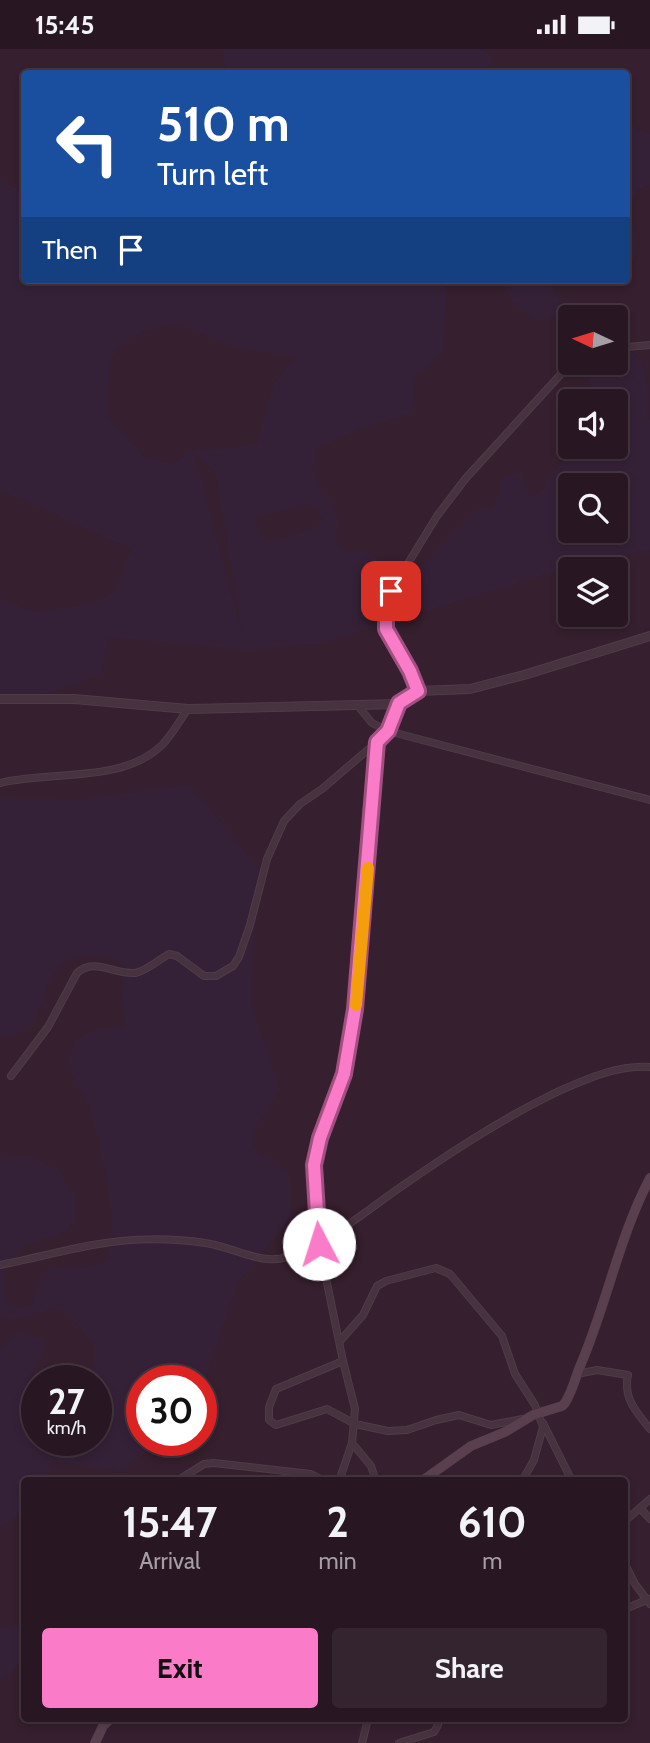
<!DOCTYPE html>
<style>
body{margin:0;font-family:Cabin,sans-serif;background:#34242f;color:#f1f3f6;height:100vh;display:flex;flex-direction:column;font-size:26px;white-space:nowrap}
*{box-sizing:border-box;margin:0}
p{font-size:23px;color:#a59fa5}
.icon{flex:none;width:38px;height:38px;fill:none;stroke:currentColor;stroke-width:2;stroke-linecap:round;stroke-linejoin:round}
.map{position:relative;flex:1;overflow:hidden}
.sheet{position:absolute;left:21px;top:1428px;width:607px;height:245px;display:flex;flex-direction:column;background:#281722;border-radius:7px;box-shadow:0 4px 10px #0003,0 0 0 2px #443640}
.sheet>*{flex:none}
.top-card{position:absolute;left:21px;top:21px;width:609px;height:214px;border-radius:7px;box-shadow:0 4px 10px #0003,0 0 0 2px #443640;background:#1a4fa0;color:#fff;overflow:hidden}
.needle{width:46px;rotate:274deg}
.controls{position:absolute;left:558px;top:256px;display:grid;gap:14px}
.controls a{display:grid;place-items:center;width:70px;height:70px;border-radius:7px;background:#281722;box-shadow:0 4px 10px #0003,0 0 0 2px #443640;font-size:35px}
.speed{position:absolute;left:21px;top:1316px;display:flex;gap:14px;font-size:35px;font-weight:700;text-align:center}
.speed>*{display:grid;place-content:center;width:91px;height:91px;border-radius:50%;background:#281722;box-shadow:0 4px 10px #0003,0 0 0 2px #443640;line-height:1}
.speed small{font-size:18px;font-weight:400}
.speed .limit{border:10px solid #d22;background:#fff;color:#111}
.pin{position:absolute;display:grid;place-items:center;width:60px;height:60px;color:#fff;margin:-30px;border-radius:14px;box-shadow:0 4px 10px #0006}
.me{position:absolute;width:77px;margin:-38px;rotate:355deg;stroke-linejoin:round;filter:drop-shadow(0 0 5px #0008)}
.turn{display:flex;align-items:center;gap:24px;height:147px;padding:0 21px;font-size:32px}
.turn .icon{width:91px;height:91px;stroke-width:2.5}
.turn b{display:block;font-size:49px;line-height:60px}
.then{display:flex;align-items:center;height:66px;padding:0 21px;background:#0003;gap:14px;font-size:26px}
.eta{display:flex;justify-content:space-evenly;align-items:center;height:119px;text-align:center}
.eta b{font-size:42px;font-weight:700;line-height:49px}
.action{display:flex;gap:14px;margin-top:auto;padding:14px 21px}
.action a{flex:1;height:80px;border-radius:7px;background:#fa7bc8;color:#111;font-size:28px;font-weight:700;line-height:80px;text-align:center}
.action a+a{background:#34242f;color:#f1f3f6}
.status{display:flex;justify-content:space-between;align-items:center;height:49px;padding:0 35px;background:#281722;direction:ltr}
.status svg{height:19px;fill:currentColor}
.map>svg:first-child{display:block}
.green{fill:#352137;fill-rule:evenodd}
.lines{fill:none;stroke-linecap:round;stroke-linejoin:round}
.minor-casing{stroke:#503c48;stroke-width:8}
.tertiary-casing{stroke:#503c48;stroke-width:10}
.secondary-casing{stroke:#503c48;stroke-width:10}
.minor{stroke:#47323f;stroke-width:6}
.tertiary{stroke:#47323f;stroke-width:8}
.secondary{stroke:#5a404f;stroke-width:9}
.route-casing{stroke:#a25082;stroke-width:18}
.route{stroke:#fa7bc8;stroke-width:12}
.slow{stroke:#f59e0b;stroke-width:12}
</style>
<div class="status"><b>15:45</b><svg viewBox="0 0 49 12"><path d="M0 12V9h3v3zM5 12V6h3v6zM10 12V3h3v9zM15 12V0h3v12zM26 1h20v11H26zM47 4h2v5h-2z"/></svg></div>
<div class="map">
<svg width="650" height="1694" viewBox="0 0 650 1694">
<rect width="100%" height="100%" fill="#361f2e"/>
<!-- green -->
<g class="green">
<polygon points="222,0 481,0 492,9 488,24 227,24"/>
<path d="M627 75 650 85V136L637 142 628 164C637 182 638 190 634 210L627 216Z"/>
<path d="M0 131 24 143V231H445L446 258 441 306 422 324 413 325 415 344 412 364 360 380 315 400 312 419 320 441 333 454 338 475 336 491 345 503 365 501 379 511 376 556 429 509 479 458C495 466 499 448 499 435L506 428 521 423 525 440 533 447 542 441 573 397H616V352H591L588 333 590 313H616V296C650 308 649 332 647 369L650 370V501L559 521 320 595 246 601 107 588 102 626 38 647 0 649V550L34 563 91 555 116 542 131 500 0 441ZM181 276 236 299 296 308 274 334 257 396 192 402 170 415 144 407 107 365 110 309C135 284 145 277 181 276ZM193 403 216 424 244 591 193 404ZM570 436H616V481H570ZM305 455 316 459 323 471C306 485 286 489 265 493L256 476 257 468Z"/>
<polygon points="489,231 549,231 565,264 536,272 512,254 509,244 499,232"/>
<path d="M191 736 260 821 249 949 280 1040 254 1082 253 1098 290 1126 291 1168 238 1234 201 1342V1332H142V1391H161L120 1424 111 1420 54 1413 46 1431 24 1432V1460L0 1479V1301L5 1293 17 1283 43 1290 44 1303 21 1344 25 1357H37V1391H96V1332H86L95 1313V1299L68 1264 53 1260 14 1271 0 1268V1111L6 1109H34L59 1120 74 1146V1174L64 1183 24 1197 3 1216 6 1254 19 1259 32 1255 41 1229 52 1219C72 1220 87 1220 106 1212 122 1176 100 1091 87 1053 83 1043 75 1035 72 1024 69 1016 70 1000 75 993 85 979 110 981 126 977L121 950 124 923 119 912C106 906 97 904 82 907 35 915 54 964 21 983 16 986 6 986 0 987V749L81 750Z"/>
<polygon points="24,1576 24,1610 0,1634 0,1579"/>
</g>
<g class="lines">
<!-- minor casing -->
<g class="minor-casing">
<g id="minor">
<polyline points="616,299 650,296"/>
<polyline points="418,642 404,611 386,580 386,559 391,542 437,467 466,429 572,313"/>
<polyline points="358,657 372,674 388,682 650,751"/>
<path d="M0 734C51 721 122 735 162 696 172 686 180 671 188 660"/>
<path d="M11 1027 48 978 77 924C94 908 115 926 135 924 147 922 158 911 169 905L177 907 204 927H216L233 917 239 908 250 876 267 810 284 772 300 755 322 740 377 693"/>
<path d="M0 1216C33 1210 66 1200 99 1195 132 1189 172 1189 205 1194 231 1197 262 1217 287 1208 327 1194 361 1166 395 1142 448 1105 501 1070 559 1042 589 1029 617 1016 650 1018"/>
<polyline points="340,1292 363,1266 377,1237 386,1232 436,1219 450,1225 502,1287 515,1325 535,1356 543,1378 534,1411 522,1432"/>
<polyline points="343,1312 276,1340 269,1358 269,1371 276,1376 327,1360 355,1375 388,1382 407,1381 436,1371 459,1366 491,1376 522,1370"/>
<path d="M577 1325 597 1321 628 1326C623 1349 636 1363 650 1380"/>
<polyline points="543,1374 572,1432"/>
<polyline points="352,1394 371,1417 376,1432"/>
<polyline points="177,1432 204,1415 214,1414 311,1425 324,1432"/>
<polyline points="339,1432 352,1394 355,1360 343,1312 319,1195 314,1117 320,1089 344,1025 355,960 377,693 388,682 399,655"/>
<polyline points="640,1459 650,1470"/>
<polyline points="625,1472 650,1450"/>
<polyline points="625,1515 635,1535 650,1555"/>
<polyline points="625,1560 649,1550"/>
<polyline points="362,1694 368,1670"/>
<polyline points="399,1694 434,1683 438,1676 438,1670"/>
</g>
</g>
<!-- tertiary casing -->
<g class="tertiary-casing">
<polyline id="tertiary" points="0,650 74,650 188,660 399,655 418,642 470,640 524,626 650,587"/>
</g>
<!-- secondary casing -->
<g class="secondary-casing">
<g id="secondary">
<path d="M422 1432 471 1397 505 1383 533 1366 562 1357 565 1354C573 1341 575 1329 581 1315 607 1254 619 1188 650 1129"/>
<polyline points="95,1694 103,1677 110,1670"/>
</g>
</g>
<!-- minor -->
<use href="#minor" class="minor"/>
<!-- tertiary -->
<use href="#tertiary" class="tertiary"/>
<!-- secondary -->
<use href="#secondary" class="secondary"/>
</g>
<g class="lines">
<!-- route casing -->
<g class="route-casing">
<polyline id="route" points="319,1195 314,1116 320,1089 344,1025 355,960 377,693 388,682 399,654 418,642 410,622 386,580 386,559 391,542"/>
</g>
<!-- route -->
<use href="#route" class="route"/>
<!-- slow -->
<polyline class="slow" points="356,956 368,819"/>
</g>
</svg>
<div class="controls">
<a><svg class="needle" viewBox="-14 -14 28 28"><path d="M0-13l5 13h-10z" fill="#e53935"/><path d="M0 13l5-13h-10z" fill="#a59fa5"/></svg></a>
<a><svg class="icon" aria-label="sound" viewBox="0 0 24 24"><path d="M4 9h4l5-4v14l-5-4H4zM17 9q2 3 0 6"/></svg></a>
<a><svg class="icon" aria-label="search" viewBox="0 0 24 24"><circle cx="10" cy="10" r="6"/><path d="M15 15l6 6"/></svg></a>
<a><svg class="icon" aria-label="layers" viewBox="0 0 24 24"><path d="M12 4l9 5-9 5-9-5zM3 14l9 5 9-5"/></svg></a>
</div>
<div class="speed"><div>27<small>km/h</small></div><div class="limit">30</div></div>
<div class="pin" style="left:391px;top:542px;background:#d93025"><svg class="icon" aria-label="arrive" viewBox="0 0 24 24"><path d="M6 21V4h12l-3 4 3 4H6"/></svg></div>
<svg class="me" style="left:319px;top:1195px" viewBox="-20 -20 40 40"><circle r="19" fill="#fff"/><path d="M0-13L10 11 0 6-10 11z" fill="#fa7bc8"/></svg>
<div class="top-card">
<div class="turn"><svg class="icon" aria-label="left" viewBox="0 0 24 24"><path d="M17 20v-9H6M10 6l-5 5 5 5"/></svg><div><b>510 m</b>Turn left</div></div>
<div class="then">Then<svg class="icon" aria-label="arrive" viewBox="0 0 24 24"><path d="M6 21V4h12l-3 4 3 4H6"/></svg></div>
</div>
<section class="sheet">
<div class="eta">
<div><b>15:47</b><p>Arrival</p></div>
<div><b>2</b><p>min</p></div>
<div><b>610</b><p>m</p></div>
</div>
<div class="action"><a>Exit</a><a>Share</a></div>
</section>
</div>
